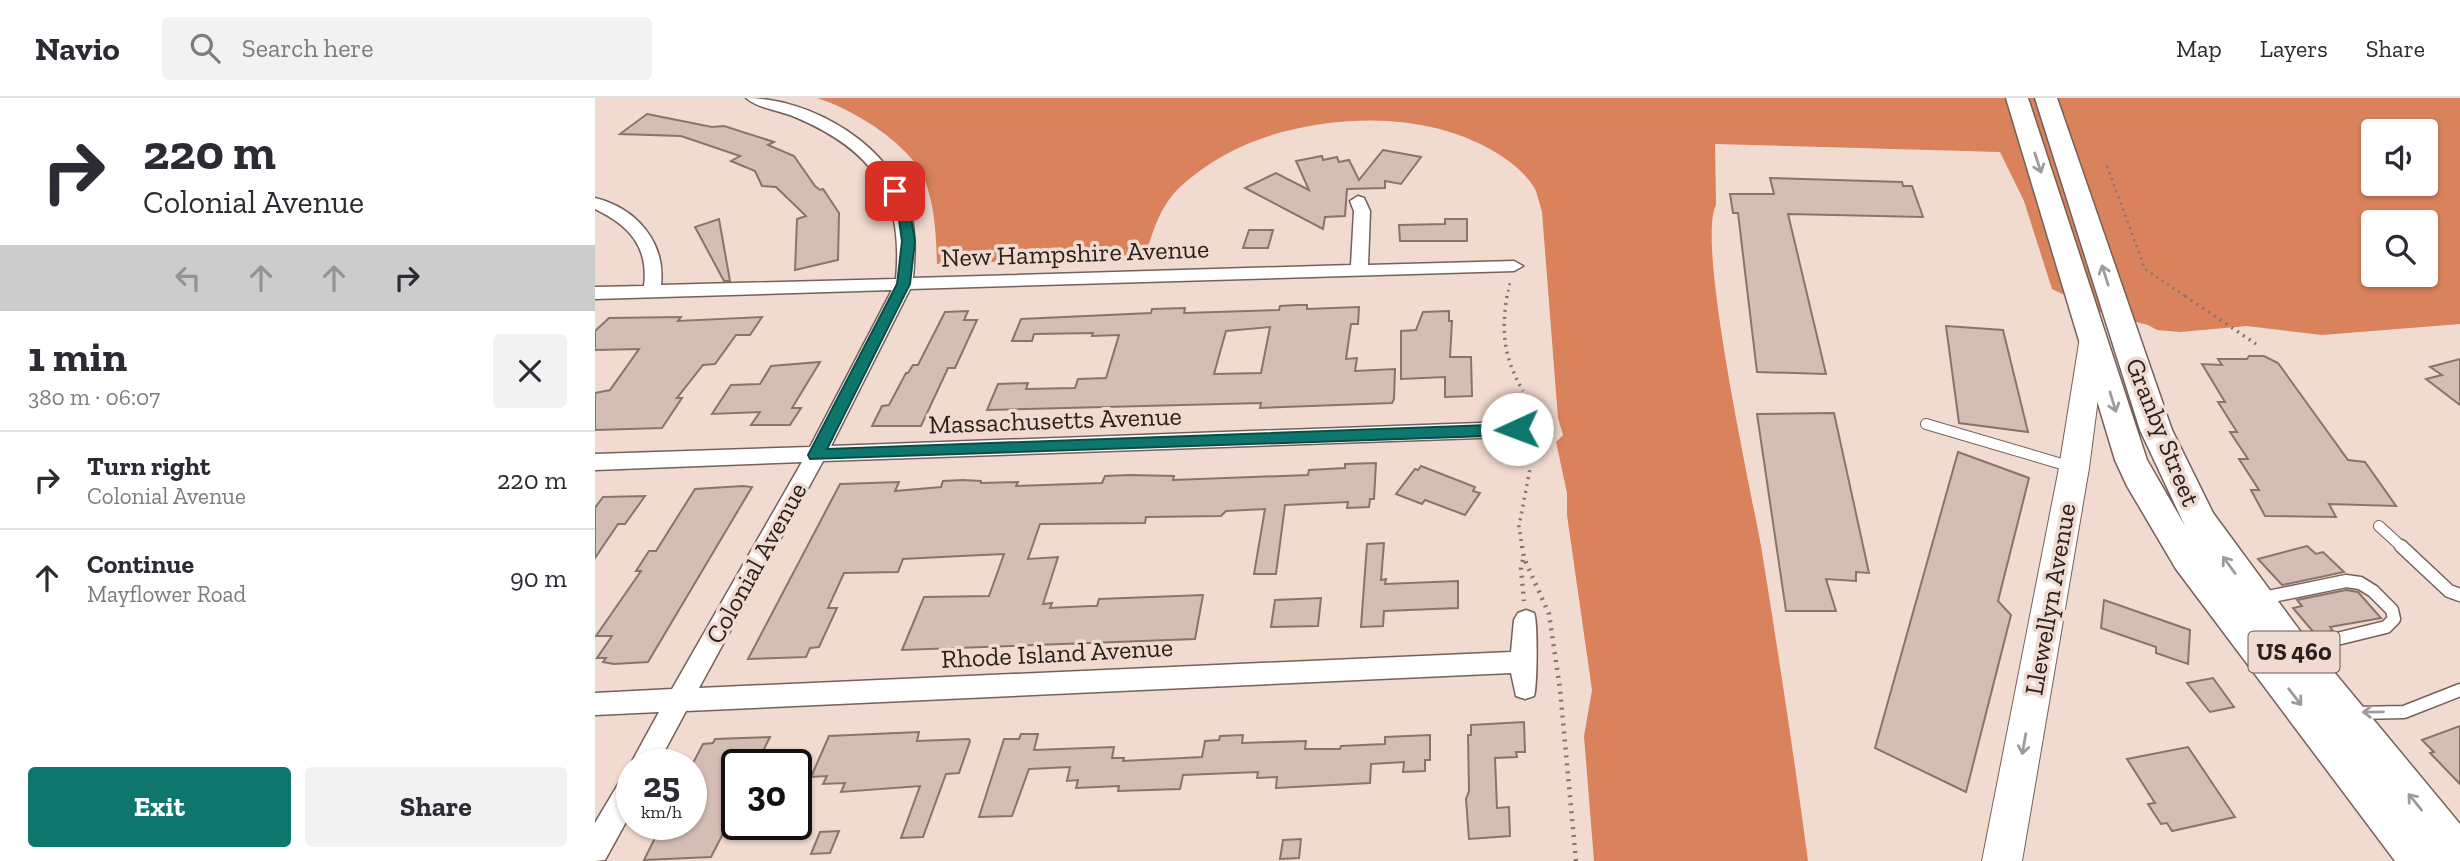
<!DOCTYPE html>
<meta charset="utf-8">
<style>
body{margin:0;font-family:"Zilla Slab",serif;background:#f2f2f3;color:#2b2b33;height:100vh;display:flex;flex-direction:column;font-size:26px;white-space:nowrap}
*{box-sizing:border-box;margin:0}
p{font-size:23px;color:#7c7c81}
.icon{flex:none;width:38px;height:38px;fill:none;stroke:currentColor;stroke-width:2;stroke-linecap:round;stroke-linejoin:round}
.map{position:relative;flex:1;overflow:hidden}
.drawer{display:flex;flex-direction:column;background:#fff;width:595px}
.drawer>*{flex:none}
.hud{background:#fff;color:#2b2b33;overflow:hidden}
.fabs{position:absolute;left:1766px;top:21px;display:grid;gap:14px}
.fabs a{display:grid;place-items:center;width:77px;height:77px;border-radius:7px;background:#fff;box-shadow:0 2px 5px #0004;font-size:35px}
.speed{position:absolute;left:21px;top:651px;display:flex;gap:14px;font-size:35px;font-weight:700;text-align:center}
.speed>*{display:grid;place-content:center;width:91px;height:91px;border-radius:50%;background:#fff;box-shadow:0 2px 5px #0004;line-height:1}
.speed small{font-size:18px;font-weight:400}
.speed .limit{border:4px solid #111;border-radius:10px;background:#fff;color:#111}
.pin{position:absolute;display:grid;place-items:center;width:60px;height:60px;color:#fff;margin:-30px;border-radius:14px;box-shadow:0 4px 10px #0006}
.me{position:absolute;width:77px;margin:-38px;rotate:268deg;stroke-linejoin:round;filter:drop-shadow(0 0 5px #0008)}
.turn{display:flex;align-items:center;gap:24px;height:147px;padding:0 28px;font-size:32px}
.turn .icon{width:91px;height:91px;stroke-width:2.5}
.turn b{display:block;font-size:49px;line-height:60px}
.lanes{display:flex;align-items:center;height:66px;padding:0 28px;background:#0003;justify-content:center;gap:35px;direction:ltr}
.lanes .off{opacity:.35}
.round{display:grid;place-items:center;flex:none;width:74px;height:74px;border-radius:7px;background:#f2f2f3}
.head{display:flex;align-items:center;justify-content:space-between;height:119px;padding:0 28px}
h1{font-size:42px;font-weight:800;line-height:52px}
.cta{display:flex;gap:14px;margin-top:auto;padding:14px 28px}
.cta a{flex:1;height:80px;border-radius:7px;background:#0f766e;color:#fff;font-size:28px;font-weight:800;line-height:80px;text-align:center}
.cta a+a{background:#f2f2f3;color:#2b2b33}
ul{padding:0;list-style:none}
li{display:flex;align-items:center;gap:21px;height:98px;padding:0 28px;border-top:2px solid #e1e1e2}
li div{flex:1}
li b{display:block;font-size:26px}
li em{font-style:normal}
header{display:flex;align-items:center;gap:42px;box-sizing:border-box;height:98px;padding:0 35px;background:#fff;border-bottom:2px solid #e1e1e2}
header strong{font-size:33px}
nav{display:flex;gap:38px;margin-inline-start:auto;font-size:24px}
.search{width:490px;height:63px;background:#f2f2f3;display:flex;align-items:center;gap:18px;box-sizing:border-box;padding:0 24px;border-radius:7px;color:#7c7c81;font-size:26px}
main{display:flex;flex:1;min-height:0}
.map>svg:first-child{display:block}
.water{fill:#d9825c;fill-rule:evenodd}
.building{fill:#d4bdb4;stroke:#89746c;stroke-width:2;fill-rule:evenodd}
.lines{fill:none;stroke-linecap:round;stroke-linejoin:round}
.lane-far1-casing{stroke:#756159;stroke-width:12}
.lane-casing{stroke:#756159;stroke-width:15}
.street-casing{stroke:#756159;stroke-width:3}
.secondary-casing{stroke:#756159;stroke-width:2}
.primary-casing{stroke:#756159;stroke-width:3}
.path-far2{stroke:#84746e;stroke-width:2.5;stroke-dasharray:2 4.5;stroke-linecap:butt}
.path-far1{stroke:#84746e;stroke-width:3.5;stroke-dasharray:2 5;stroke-linecap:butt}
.path{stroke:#84746e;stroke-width:4.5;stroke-dasharray:2 6;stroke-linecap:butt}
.lane-far1{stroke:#fff;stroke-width:10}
.lane{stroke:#fff;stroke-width:12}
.street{fill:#fff;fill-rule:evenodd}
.secondary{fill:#fff;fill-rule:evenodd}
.primary{fill:#fff;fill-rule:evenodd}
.oneway{stroke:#9f9b9a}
.route{fill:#0f766e;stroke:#0a4d48;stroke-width:2}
.labels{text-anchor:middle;stroke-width:7;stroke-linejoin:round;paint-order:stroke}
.shield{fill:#f1dad0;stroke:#665853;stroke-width:2}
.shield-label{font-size:24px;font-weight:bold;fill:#2a211e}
.street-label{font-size:26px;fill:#2a211e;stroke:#f1dad0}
</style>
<header>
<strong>Navio</strong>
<div class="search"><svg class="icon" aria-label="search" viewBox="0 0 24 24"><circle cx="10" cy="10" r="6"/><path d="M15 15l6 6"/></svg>Search here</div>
<nav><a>Map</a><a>Layers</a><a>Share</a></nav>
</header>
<main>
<section class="drawer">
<div class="hud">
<div class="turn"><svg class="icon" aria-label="right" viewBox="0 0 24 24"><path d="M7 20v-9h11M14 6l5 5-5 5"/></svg><div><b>220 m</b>Colonial Avenue</div></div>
<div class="lanes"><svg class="icon off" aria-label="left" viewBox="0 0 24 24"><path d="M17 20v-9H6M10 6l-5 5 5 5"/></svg><svg class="icon off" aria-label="ahead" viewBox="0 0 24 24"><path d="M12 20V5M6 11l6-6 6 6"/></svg><svg class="icon off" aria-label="ahead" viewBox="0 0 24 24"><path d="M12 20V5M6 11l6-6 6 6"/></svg><svg class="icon" aria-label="right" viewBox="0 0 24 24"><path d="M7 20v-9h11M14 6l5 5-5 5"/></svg></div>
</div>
<div class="head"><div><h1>1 min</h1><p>380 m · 06:07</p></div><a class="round"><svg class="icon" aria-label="close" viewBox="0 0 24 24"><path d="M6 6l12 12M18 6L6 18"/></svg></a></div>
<ul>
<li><svg class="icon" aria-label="right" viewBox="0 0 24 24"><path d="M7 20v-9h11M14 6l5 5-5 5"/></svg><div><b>Turn right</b><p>Colonial Avenue</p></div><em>220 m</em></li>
<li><svg class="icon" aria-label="ahead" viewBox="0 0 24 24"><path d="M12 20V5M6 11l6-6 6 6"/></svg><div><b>Continue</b><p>Mayflower Road</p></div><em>90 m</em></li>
</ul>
<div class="cta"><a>Exit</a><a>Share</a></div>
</section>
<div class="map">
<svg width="1865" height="763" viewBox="0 0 1865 763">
<rect width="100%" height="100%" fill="#f1dad0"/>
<!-- water -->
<path class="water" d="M222 0H1865V226L1727 237 1652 228 1585 234 1562 232 1553 227 1509 216 1457 191 1429 103 1405 54 1120 46 1121 107C1101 144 1156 392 1166 448 1183 553 1199 657 1213 763H999L989 638 997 592 972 417V395L961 344 968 337 963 320 947 114C945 107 943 100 941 93 935 80 920 67 908 59 845 17 759 15 687 34 650 44 614 62 585 89 565 108 558 133 550 159L342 166C341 136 340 108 329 80 315 46 256 10 222 0ZM1778 33H1830V86H1778ZM1778 124H1830V177H1778Z"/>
<!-- building -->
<g class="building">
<polygon points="52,16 117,29 129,28 179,44 173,47 199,58 220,88 225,92 228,91 244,115 243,162 200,172 202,121 211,118 181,89 167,88 160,73 136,63 145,58 86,38 25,36"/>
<polygon points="788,52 826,59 806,86 790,83 790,90 752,91 750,118 730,119 728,131 650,90 681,75 714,92 701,63 727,58 728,62 742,59 744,64 754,62 764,82"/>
<polygon points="1175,80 1307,84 1308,88 1317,88 1328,119 1193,116 1231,276 1162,274 1143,115 1138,115 1135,96 1179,96"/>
<polygon points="124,121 135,183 129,183 100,129"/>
<polygon points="850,121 872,121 872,143 805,143 804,127 850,126"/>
<polygon points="654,132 678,132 673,150 648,150"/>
<path d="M702 207H712V211L764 209 763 226H756L751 261 762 260 760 273 800 271 799 301 797 305 665 310 666 305 392 312 403 286 433 285 431 291 480 290 483 281 511 280 524 237 497 238 498 235 439 236 437 243H417L426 221 556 215 557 211 590 210 589 215 684 212 685 208ZM675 229 666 275 619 276 631 233Z"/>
<polygon points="373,213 369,222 382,222 360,270 353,270 326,328 277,328 287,308 294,307 311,275 313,275 318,267 323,267 350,214"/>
<polygon points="854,213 854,223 857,223 855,259 876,259 877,298 850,299 850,279 806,281 806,233 821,232 828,214"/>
<polygon points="86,219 83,223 167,219 155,237 141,237 120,266 108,267 82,300 87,300 67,330 0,332 0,295 15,292 44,251 0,252 0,233 14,220"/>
<polygon points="1351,228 1408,232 1433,334 1364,325"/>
<polygon points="1654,258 1669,258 1683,265 1753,362 1770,364 1801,408 1734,406 1741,419 1670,418 1656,392 1664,392 1644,361 1653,361 1635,334 1642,334 1623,304 1630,304 1607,266 1627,267 1623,261 1652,261"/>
<polygon points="1865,261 1865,307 1831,281 1847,277 1835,269"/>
<polygon points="225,264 197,310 206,310 195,327 156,327 165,314 117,316 136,287 165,286 176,268"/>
<polygon points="1239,315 1274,475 1261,474 1261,483 1231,481 1241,513 1191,513 1162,316"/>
<polygon points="1363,354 1434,380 1403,503 1416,517 1371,694 1280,650"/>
<polygon points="781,365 779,401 775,401 774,409 752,410 753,404 690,407 681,476 659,476 670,411 631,413 626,418 551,419 550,425 445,426 433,461 463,459 448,506 457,505 455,510 495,508 502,508 504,501 608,497 600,541 307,552 329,499 394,498 409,456 366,458 308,461 303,474 249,475 233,510 242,510 224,549 215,550 211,559 153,561 245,386 304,384 300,393 346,389 348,383 368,382 386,383 386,385 423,384 421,388 507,385 510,378 535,377 579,378 578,382 713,377 714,372 750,370 750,366"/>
<polygon points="826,368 880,389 878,393 885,395 870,417 830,402 827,406 801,396 820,371 823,372"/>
<polygon points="148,388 157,389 53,564 19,566 8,564 11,560 2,560 17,538 1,538 46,473 41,473 54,453 61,453 100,391"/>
<polygon points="50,398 30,426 23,426 0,460 0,410 8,399"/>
<polygon points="789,445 786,482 791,481 790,486 863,483 863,510 789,513 788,528 766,529 772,446"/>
<polygon points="1712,448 1721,456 1728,454 1749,474 1687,487 1663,461"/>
<polygon points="1751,492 1763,494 1786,520 1735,529 1738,533 1720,536 1698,510 1707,508 1702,502"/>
<polygon points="726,500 723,528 676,529 680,502"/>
<polygon points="1509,502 1595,532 1593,566 1561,555 1561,549 1506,530"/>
<polygon points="1618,580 1639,609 1615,614 1592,585"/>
<polygon points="929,624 930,654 921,654 922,659 900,660 902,710 914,709 915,738 874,741 871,701 874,693 873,637 876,637 876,627"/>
<polygon points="1865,628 1865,686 1835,655 1839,654 1827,642"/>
<polygon points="324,634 322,643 374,641 375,643 364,675 351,676 328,739 306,740 325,688 246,694 250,685 228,686 232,678 216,679 234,638"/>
<polygon points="426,636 443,636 439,652 519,649 517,660 529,660 528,663 607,659 610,643 624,642 625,638 648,637 647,645 711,643 710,651 745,651 746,648 790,646 790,639 835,637 835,662 830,662 830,673 808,674 809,664 776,666 775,685 681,690 682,679 662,680 663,674 588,677 585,691 523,693 524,688 481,690 483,682 472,683 475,669 434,671 417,718 384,719 409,641 424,641"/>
<polygon points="175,639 161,667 142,667 142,696 127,726 133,726 116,759 49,762 62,736 71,736 76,726 96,726 96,669 108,646 118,645 120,641"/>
<polygon points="1593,649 1640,719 1577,733 1572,725 1566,726 1553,706 1560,705 1532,661"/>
<polygon points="244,733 235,755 216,756 225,734"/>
<polygon points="706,741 704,760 685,761 688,742"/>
</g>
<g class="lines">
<!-- lane-far1 casing -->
<g class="lane-far1-casing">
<g id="lane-far1">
<polyline points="1331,326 1477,369"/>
<polyline points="1784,428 1808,450"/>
</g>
</g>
<!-- lane casing -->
<g class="lane-casing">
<g id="lane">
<polyline points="1806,448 1854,493 1865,497"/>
<polyline points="1668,500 1751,483 1765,485 1778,493 1797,512 1799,521 1791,529 1705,550"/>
<polyline points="1761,615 1809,614 1865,592"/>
</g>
</g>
<!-- street casing -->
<g class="street-casing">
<g id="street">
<path d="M151 0C217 0 299 48 316 116 321 138 320 158 318 180L756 167 759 113 755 103 763 98 769 100 775 113 773 167 919 163 928 168 919 173 315 191 236 348 912 324 911 310 914 305H928L931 310 934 357 931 362 924 365 917 362 913 339 228 363 104 590 916 554 919 522 923 515 931 512 939 515C943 522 942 591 939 598L930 601 921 598 916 575 91 613 62 667H37V671L35 667 64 614 0 617V595L77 591 207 364 0 372V356L215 349 297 192 0 201V189L49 188C54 149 34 127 0 111V100C41 110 71 144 66 187L301 181C309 96 278 52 200 19 186 13 162 10 151 0Z"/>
<polygon points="37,674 37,713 10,762 0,763 0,725 28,678"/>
</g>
</g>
<!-- secondary casing -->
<g class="secondary-casing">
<polygon id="secondary" points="1498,230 1507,233 1511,239 1494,370 1427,763 1387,763 1464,370 1485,239 1489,233"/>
</g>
<!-- primary casing -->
<g class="primary-casing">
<polygon id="primary" points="1411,0 1433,0 1552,362 1590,428 1545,332 1440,0 1462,0 1577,332 1618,415 1705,533 1865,726 1865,763 1800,763 1581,471 1532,388 1520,362"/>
</g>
<!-- path-far2 -->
<g class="path-far2">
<polyline points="1512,68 1550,171 1593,200"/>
<polyline points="912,200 915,184"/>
</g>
<!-- path-far1 -->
<g class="path-far1">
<path d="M912 198C906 235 909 260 928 293"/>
<polyline points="1590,198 1661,246"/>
<polyline points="927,450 924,428 935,371"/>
</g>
<!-- path -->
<g class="path">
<polyline points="927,448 929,460 954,516 965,591 981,763"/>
<polyline points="928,462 926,470 929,503"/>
</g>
<!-- lane-far1 -->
<use href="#lane-far1" class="lane-far1"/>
<!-- lane -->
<use href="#lane" class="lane"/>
<!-- street -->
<use href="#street" class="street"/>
<!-- secondary -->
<use href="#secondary" class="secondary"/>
<!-- primary -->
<use href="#primary" class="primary"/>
</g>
<!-- one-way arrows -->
<defs><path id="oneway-shaft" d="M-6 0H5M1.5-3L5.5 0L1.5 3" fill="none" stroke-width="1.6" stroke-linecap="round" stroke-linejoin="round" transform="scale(1.75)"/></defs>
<g class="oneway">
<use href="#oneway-shaft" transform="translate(1443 65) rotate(72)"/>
<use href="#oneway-shaft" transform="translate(1510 177) rotate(-108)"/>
<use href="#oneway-shaft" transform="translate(1518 304) rotate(73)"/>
<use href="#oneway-shaft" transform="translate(1634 467) rotate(-126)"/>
<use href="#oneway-shaft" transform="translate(1700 599) rotate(52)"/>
<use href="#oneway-shaft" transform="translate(1778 614) rotate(179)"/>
<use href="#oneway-shaft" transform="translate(1429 646) rotate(100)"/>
<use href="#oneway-shaft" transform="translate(1820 704) rotate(-129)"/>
</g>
<!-- route -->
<polygon class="route" points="300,89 306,93 315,115 320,143 315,186 232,351 922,326 930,331 922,337 215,361 213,357 302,186 307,143 303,115 294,93"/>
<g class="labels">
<!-- shield labels -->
<rect class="shield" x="1653.5" y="533.5" width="91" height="41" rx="5"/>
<g class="shield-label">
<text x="1699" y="562">US 460</text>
</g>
<!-- street labels -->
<g class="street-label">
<text transform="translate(480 155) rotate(-2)" y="9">New Hampshire Avenue</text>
<text transform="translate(460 322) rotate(-2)" y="9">Massachusetts Avenue</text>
<text transform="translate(1568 334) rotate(68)" y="9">Granby Street</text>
<text transform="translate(161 465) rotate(-61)" y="9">Colonial Avenue</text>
<text transform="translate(1455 501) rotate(-80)" y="9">Llewellyn Avenue</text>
<text transform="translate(462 555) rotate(-3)" y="9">Rhode Island Avenue</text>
</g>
</g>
</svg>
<div class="fabs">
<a><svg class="icon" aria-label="sound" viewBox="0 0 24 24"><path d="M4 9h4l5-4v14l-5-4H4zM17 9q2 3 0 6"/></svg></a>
<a><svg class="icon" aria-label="search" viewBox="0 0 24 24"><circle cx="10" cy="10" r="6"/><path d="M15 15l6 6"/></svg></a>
</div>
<div class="speed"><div>25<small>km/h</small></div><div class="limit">30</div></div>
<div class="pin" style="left:300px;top:93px;background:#d93025"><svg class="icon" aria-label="arrive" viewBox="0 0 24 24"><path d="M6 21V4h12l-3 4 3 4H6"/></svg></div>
<svg class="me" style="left:922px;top:331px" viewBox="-20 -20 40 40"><circle r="19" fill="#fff"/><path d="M0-13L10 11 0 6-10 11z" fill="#0f766e"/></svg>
</div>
</main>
